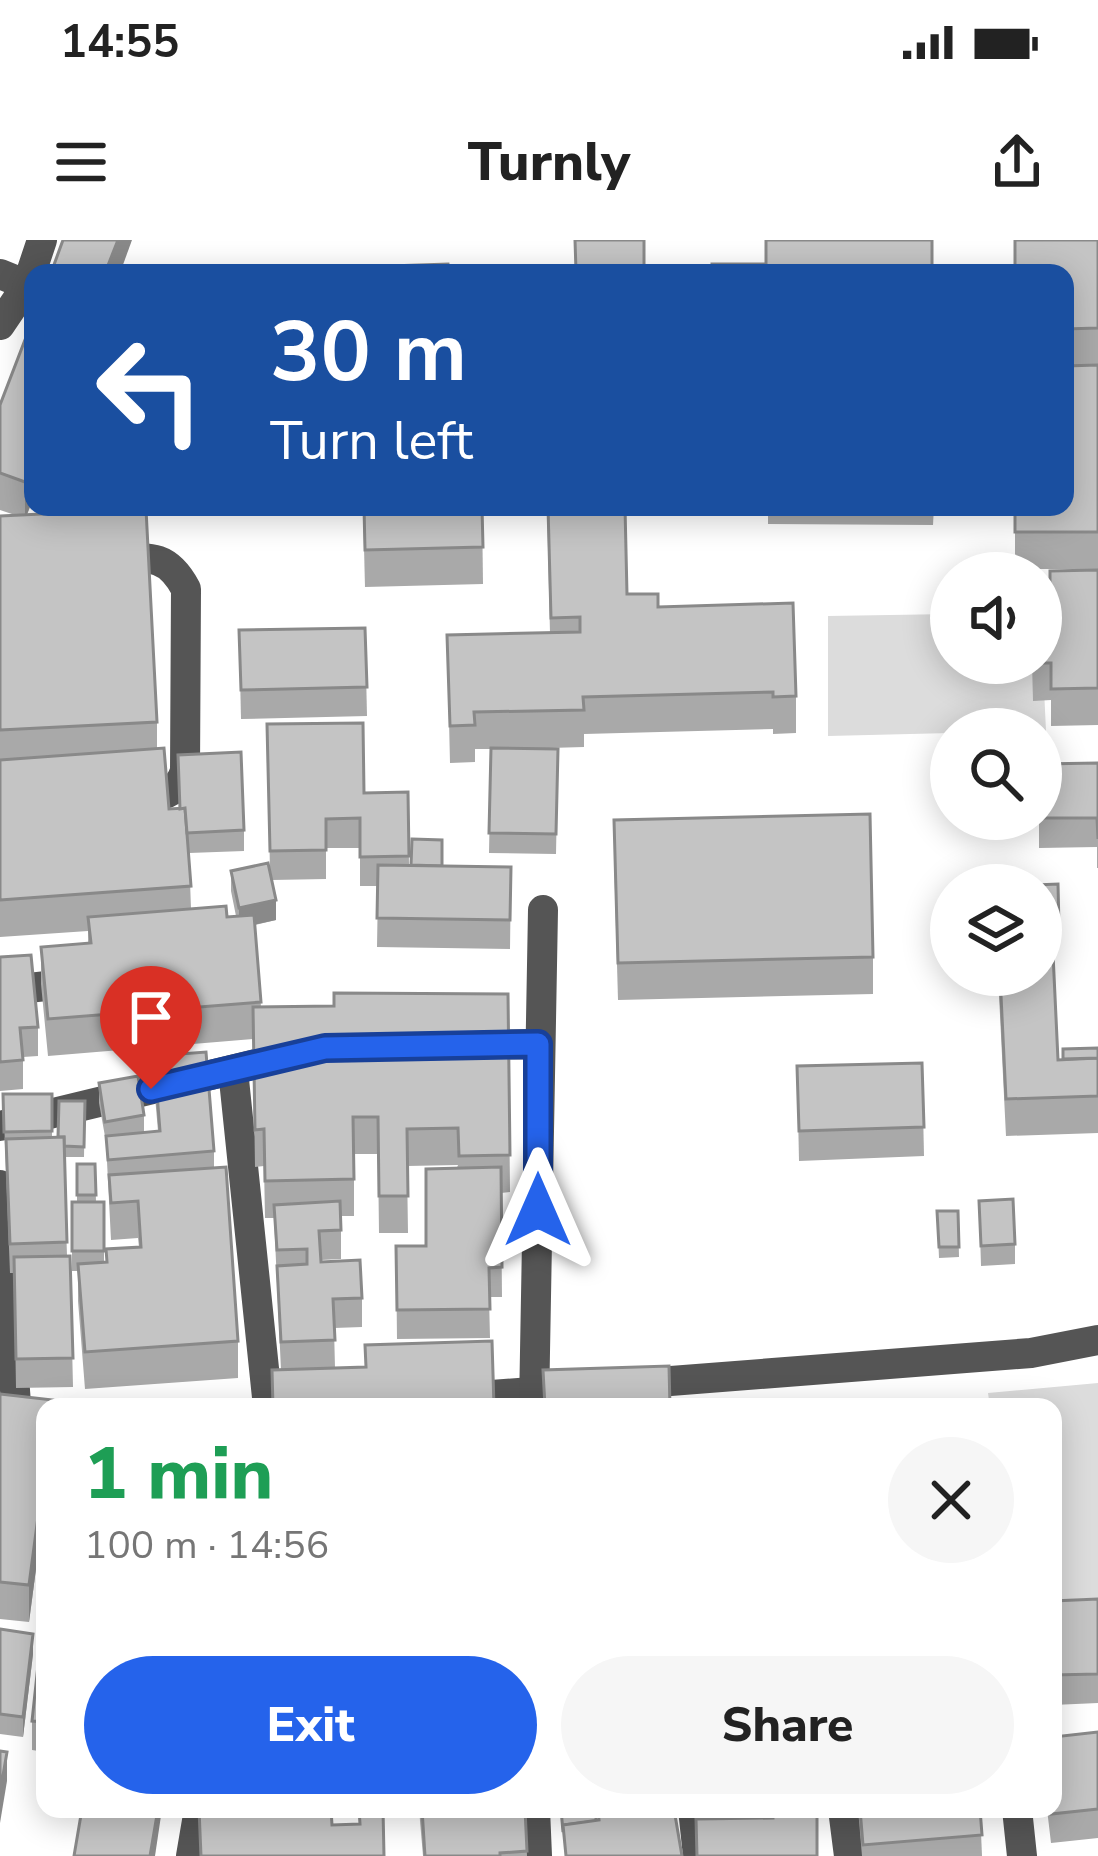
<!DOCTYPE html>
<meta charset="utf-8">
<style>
body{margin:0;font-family:"Nunito Sans",sans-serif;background:#f6f6f6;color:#222;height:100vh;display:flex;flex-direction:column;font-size:45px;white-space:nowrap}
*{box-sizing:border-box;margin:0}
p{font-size:39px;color:#767676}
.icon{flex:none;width:66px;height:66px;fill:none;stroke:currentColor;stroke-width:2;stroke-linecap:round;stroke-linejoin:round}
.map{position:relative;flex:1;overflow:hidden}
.panel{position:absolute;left:36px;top:1158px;width:1026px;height:420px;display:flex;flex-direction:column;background:#fff;border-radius:24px;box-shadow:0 6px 30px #0003}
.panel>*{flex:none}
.top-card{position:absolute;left:24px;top:24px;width:1050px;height:252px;border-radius:24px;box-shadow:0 6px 30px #0003;background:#1a4fa0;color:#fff;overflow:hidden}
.fabs{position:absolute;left:930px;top:312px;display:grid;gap:24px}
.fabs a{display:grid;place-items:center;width:132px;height:132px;border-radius:50%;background:#fff;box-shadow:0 6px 30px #0003;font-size:60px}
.pin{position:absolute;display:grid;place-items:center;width:102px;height:102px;color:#fff;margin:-123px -51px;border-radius:50% 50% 50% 0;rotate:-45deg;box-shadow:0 0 12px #0007}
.pin .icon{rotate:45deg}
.me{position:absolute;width:132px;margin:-66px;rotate:0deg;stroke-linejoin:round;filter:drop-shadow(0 0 9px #0008)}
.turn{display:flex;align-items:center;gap:42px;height:252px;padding:0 48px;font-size:54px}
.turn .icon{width:156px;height:156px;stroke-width:2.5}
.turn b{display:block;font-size:84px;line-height:102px}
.round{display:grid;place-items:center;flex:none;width:126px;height:126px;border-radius:63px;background:#f6f6f6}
.head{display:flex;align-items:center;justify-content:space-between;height:204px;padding:0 48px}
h1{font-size:72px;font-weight:800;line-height:90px;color:#1e9e55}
.primary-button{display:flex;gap:24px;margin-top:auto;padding:24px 48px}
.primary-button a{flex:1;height:138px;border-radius:72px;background:#2563eb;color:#fff;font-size:48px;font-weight:800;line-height:138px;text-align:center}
.primary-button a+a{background:#f6f6f6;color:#222}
.status{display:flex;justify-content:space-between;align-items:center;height:84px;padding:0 60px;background:#fff;direction:ltr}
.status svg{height:33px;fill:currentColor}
header{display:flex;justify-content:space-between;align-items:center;height:156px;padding:0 48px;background:#fff;font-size:54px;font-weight:800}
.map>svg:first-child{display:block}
.green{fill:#dcdcdc}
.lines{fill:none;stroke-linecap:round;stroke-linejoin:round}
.minor{stroke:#555;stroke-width:30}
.wall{fill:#a9a9a9;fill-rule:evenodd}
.shaded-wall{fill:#898989}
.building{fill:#c4c4c4;stroke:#898989;stroke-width:3}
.route-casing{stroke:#184099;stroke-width:30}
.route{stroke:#2563eb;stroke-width:21}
</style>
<div class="status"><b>14:55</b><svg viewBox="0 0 49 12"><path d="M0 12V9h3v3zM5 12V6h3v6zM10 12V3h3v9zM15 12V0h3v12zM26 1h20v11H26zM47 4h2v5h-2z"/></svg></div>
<header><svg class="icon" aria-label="menu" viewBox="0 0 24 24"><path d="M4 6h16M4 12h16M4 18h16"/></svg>Turnly<svg class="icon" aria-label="share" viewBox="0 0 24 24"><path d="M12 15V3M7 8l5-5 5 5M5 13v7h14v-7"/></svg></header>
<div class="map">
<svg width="1098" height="1616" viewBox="0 0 1098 1616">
<rect width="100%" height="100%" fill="#fff"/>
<!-- green -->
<g class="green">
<polygon points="951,374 951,423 1041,423 1041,385 1046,491 951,489 951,493 828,496 828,376"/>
<polygon points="1098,1143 1098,1358 1053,1360 1053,1167 990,1167 988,1153"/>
</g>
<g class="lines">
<!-- minor -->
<g class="minor">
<polyline points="0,34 27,45 0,85"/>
<polyline points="27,45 42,0"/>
<path d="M108 320C146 318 166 311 186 349L185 531C177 557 156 557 132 560"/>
<polyline points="0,751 83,742"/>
<polyline points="472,805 538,804"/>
<polyline points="233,830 268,1167"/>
<polyline points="0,886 293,815"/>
<polyline points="0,945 18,1191"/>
<polyline points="632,1144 1031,1113 1098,1100"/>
<polyline points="452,1158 584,1148"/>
<polyline points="534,1167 543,670"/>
<polyline points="535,1569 537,1616"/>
<polyline points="693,1569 698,1616"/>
<polyline points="843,1569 849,1616"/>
<polyline points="1017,1569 1022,1616"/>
<polyline points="191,1616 199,1569"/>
</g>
</g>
<!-- wall -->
<g class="wall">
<polygon points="1098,0 1098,329 1015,329 1015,267 1065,267 1065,33"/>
<polygon points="33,79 33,259 27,275 157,482 157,508 169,569 244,590 244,611 189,613 191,669 227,677 236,676 231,651 231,631 270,631 267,484 364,553 408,552 409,625 511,627 510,709 377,707 378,646 360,646 360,608 326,608 326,639 272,640 276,680 255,685 261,767 334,766 508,754 510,952 501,953 502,1057 489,1057 490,1098 397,1099 396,1006 426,1006 458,925 407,926 408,993 379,993 378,914 354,914 354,976 341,976 341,1019 321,1020 321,1022 362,1058 362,1087 334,1088 335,1128 365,1127 365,1105 494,1167 272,1167 272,1130 281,1130 274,978 265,978 264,926 255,927 253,799 48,816 41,744 41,707 88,703 88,691 0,697 0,276 15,275 0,270 0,165"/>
<polygon points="363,267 482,267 483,344 365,347"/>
<polygon points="547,267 627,354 658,367 796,456 796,493 773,494 773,489 584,494 584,507 514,509 558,509 556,614 489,613 491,509 475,509 475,522 450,523 447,395 550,393"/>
<polygon points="768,267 934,267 933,285 768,284"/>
<polygon points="1098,330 1098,485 1051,486 1051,460 1033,461 1032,423 1050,360"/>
<polygon points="365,388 367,476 241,479 239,390"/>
<polygon points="1098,523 1098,628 1097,628 1097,607 1039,608 1039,579"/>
<polygon points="614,617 873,717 873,754 618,760"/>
<polygon points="1058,644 1059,707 1053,707 1058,820 1098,808 1098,893 1006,896 998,735 1041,735"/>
<polygon points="0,717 38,787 38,816 23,817 23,849 0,851"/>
<polygon points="154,816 214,911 214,928 238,1101 238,1138 85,1149 78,1061 78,1031 72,1031 72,962 77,962 77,924 95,924 96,962 104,962 104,1023 139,1007 138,998 111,1000 106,902 99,863 99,843 144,875 144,892 158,891 154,845"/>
<polygon points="922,823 924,916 799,921 797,826"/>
<polygon points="3,854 52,854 52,898 58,897 85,861 84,917 64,917 67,1016 70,1016 73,1147 16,1148 14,1033 10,1033"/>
<polygon points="979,961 1015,1004 1015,1024 981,1026"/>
<polygon points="937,971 958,971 959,1017 939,1018"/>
<polygon points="0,1154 45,1167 45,1261 29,1382 0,1379"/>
<polygon points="1098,1359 1098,1463 1053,1465 1053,1361"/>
<polygon points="45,1388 45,1512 32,1510 32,1481"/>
<polygon points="0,1389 33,1414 23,1497 0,1494"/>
<polygon points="1098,1492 1098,1598 1051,1603 1047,1569 1053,1569"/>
<path d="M199 1569H383L384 1616H200ZM359 1573V1584L332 1585V1574Z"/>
<polygon points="419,1569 525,1569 527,1616 423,1616"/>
<polygon points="697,1569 817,1569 817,1616 697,1579"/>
<polygon points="858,1569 980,1569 982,1616 862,1616"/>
</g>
<!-- shaded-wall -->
<g class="shaded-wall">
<polygon points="118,0 132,0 120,33 105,33"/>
<polygon points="33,222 33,259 25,279 25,242"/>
<polygon points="276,660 276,680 239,688 239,668"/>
<polygon points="45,1224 45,1261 29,1382 29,1345"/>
<polygon points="33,1394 33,1414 23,1497 23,1477"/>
<polygon points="7,1512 7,1541 0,1583 0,1553"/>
<polygon points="158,1569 162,1569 155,1616 150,1616"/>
</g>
<!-- building -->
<g class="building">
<polygon points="63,0 118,0 105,33 51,33"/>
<polygon points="575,0 644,0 644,33 576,31"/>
<polygon points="766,0 932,0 932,33 712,33 712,24 766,24"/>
<polygon points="1015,0 1098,0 1098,88 1065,89 1065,33 1015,33"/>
<polygon points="448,24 449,33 360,33 360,27"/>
<polygon points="33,79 33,222 25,242 0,233 0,165"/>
<polygon points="1098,125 1098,292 1015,292 1015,267 1065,267 1065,126"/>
<polygon points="364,267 482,267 483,307 365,310"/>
<polygon points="548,267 625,267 627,354 658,354 658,367 793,363 796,456 773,457 773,452 583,457 584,470 474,472 475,485 450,486 447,395 580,392 580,377 551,378"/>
<polygon points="146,269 157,482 0,490 0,276"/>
<polygon points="1098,330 1098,448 1051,449 1051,423 1033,423 1041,423 1041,360 1050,360 1050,331"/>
<polygon points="365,388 367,447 241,450 239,390"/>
<polygon points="363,483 364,553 408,552 409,616 360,617 360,578 326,579 326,610 270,611 267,484"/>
<polygon points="164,508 169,569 185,568 191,646 0,660 0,520"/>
<polygon points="491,508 558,509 556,594 489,593"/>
<polygon points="241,512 244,590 187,593 185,568 180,569 178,515"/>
<polygon points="1098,523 1098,599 1097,578 1041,578 1041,524"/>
<polygon points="870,574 873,717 618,723 614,580"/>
<polygon points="412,599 442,600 442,626 411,625"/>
<polygon points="268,623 276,660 239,668 231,631"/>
<polygon points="378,625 511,627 510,680 377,678"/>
<polygon points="1058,644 1059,687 1052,687 1051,671 1041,671 1041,645 1034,645"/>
<polygon points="226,666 227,677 254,675 261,762 48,779 41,707 91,703 88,677"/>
<polygon points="1041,671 1051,671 1058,820 1098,818 1098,856 1006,859 1000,735 1041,735"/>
<polygon points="31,715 38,787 20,788 23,820 0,822 0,717"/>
<polygon points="334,753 508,754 510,915 459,916 458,888 407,889 408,956 379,956 378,877 353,877 354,939 265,941 264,889 255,890 253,767 334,766"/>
<polygon points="1098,808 1098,818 1063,819 1063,809"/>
<polygon points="206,812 214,911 108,920 106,896 160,891 154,816"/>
<polygon points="922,823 924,887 799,891 797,826"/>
<polygon points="138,836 144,875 105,882 99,843"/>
<polygon points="3,854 52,854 52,891 4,892"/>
<polygon points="59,861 85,861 84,907 64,906 64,897 58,897"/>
<polygon points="64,897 67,1002 10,1004 6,899"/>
<polygon points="77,924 95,924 96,955 77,955"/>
<polygon points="226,927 238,1101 85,1112 78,1024 107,1022 106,1009 141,1007 138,961 111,963 109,935"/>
<polygon points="501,927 502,1027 489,1028 490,1069 397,1070 396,1006 426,1006 426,929"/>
<polygon points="1013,959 1015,1004 981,1006 979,961"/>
<polygon points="340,961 341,990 319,991 321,1022 360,1020 362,1058 333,1059 335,1100 281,1102 277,1026 307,1024 307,1009 277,1010 274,965"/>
<rect x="72" y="962" width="32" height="49"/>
<polygon points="937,971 958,971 959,1007 939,1007"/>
<polygon points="70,1016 73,1118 16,1119 14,1017"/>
<polygon points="492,1101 494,1167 273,1167 272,1130 366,1127 365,1105"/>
<polygon points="669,1126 670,1167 545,1167 543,1130"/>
<polygon points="0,1154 53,1160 53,1167 45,1167 45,1224 29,1345 0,1342"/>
<polygon points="1098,1359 1098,1434 1053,1435 1053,1361"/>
<polygon points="42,1388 45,1388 45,1482 32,1481"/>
<polygon points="0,1389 33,1394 23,1477 0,1474"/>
<polygon points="1098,1492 1098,1569 1051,1574 1050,1569 1053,1569 1053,1497"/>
<polygon points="0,1511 7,1512 0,1553"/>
<polygon points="82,1569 158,1569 150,1616 74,1616"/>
<polygon points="199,1569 331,1569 332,1585 360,1584 359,1569 383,1569 384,1616 201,1616"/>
<polygon points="422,1569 525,1569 527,1611 500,1613 500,1616 425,1616"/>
<polygon points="561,1569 596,1569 596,1581 563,1585 563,1592"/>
<polygon points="598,1569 674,1569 682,1616 566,1616 563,1585 599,1580"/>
<polygon points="773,1569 817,1569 817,1616 697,1616 696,1579 773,1578"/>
<polygon points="860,1569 980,1569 982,1595 863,1605"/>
</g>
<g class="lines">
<!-- route casing -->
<g class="route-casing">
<polyline id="route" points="151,849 325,808 538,804 538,970"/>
</g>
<!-- route -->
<use href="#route" class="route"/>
</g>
</svg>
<div class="fabs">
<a><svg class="icon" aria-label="sound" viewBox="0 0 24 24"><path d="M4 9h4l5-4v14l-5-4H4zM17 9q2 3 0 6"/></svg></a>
<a><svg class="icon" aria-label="search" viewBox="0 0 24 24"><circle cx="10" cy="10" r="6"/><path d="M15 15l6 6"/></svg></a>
<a><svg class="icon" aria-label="layers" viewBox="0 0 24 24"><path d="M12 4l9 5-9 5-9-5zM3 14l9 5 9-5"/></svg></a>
</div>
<div class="pin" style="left:151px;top:849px;background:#d93025"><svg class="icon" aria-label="arrive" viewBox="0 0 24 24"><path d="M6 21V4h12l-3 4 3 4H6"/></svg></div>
<svg class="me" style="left:538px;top:970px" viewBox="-20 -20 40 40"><path d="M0-17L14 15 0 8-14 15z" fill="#2563eb" stroke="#fff" stroke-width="4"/></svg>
<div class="top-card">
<div class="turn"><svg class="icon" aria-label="left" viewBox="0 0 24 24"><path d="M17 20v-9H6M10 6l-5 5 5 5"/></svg><div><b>30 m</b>Turn left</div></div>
</div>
<section class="panel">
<div class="head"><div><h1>1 min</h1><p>100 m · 14:56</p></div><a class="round"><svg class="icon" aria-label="close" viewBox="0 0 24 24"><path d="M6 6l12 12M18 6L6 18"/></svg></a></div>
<div class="primary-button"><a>Exit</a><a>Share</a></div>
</section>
</div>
